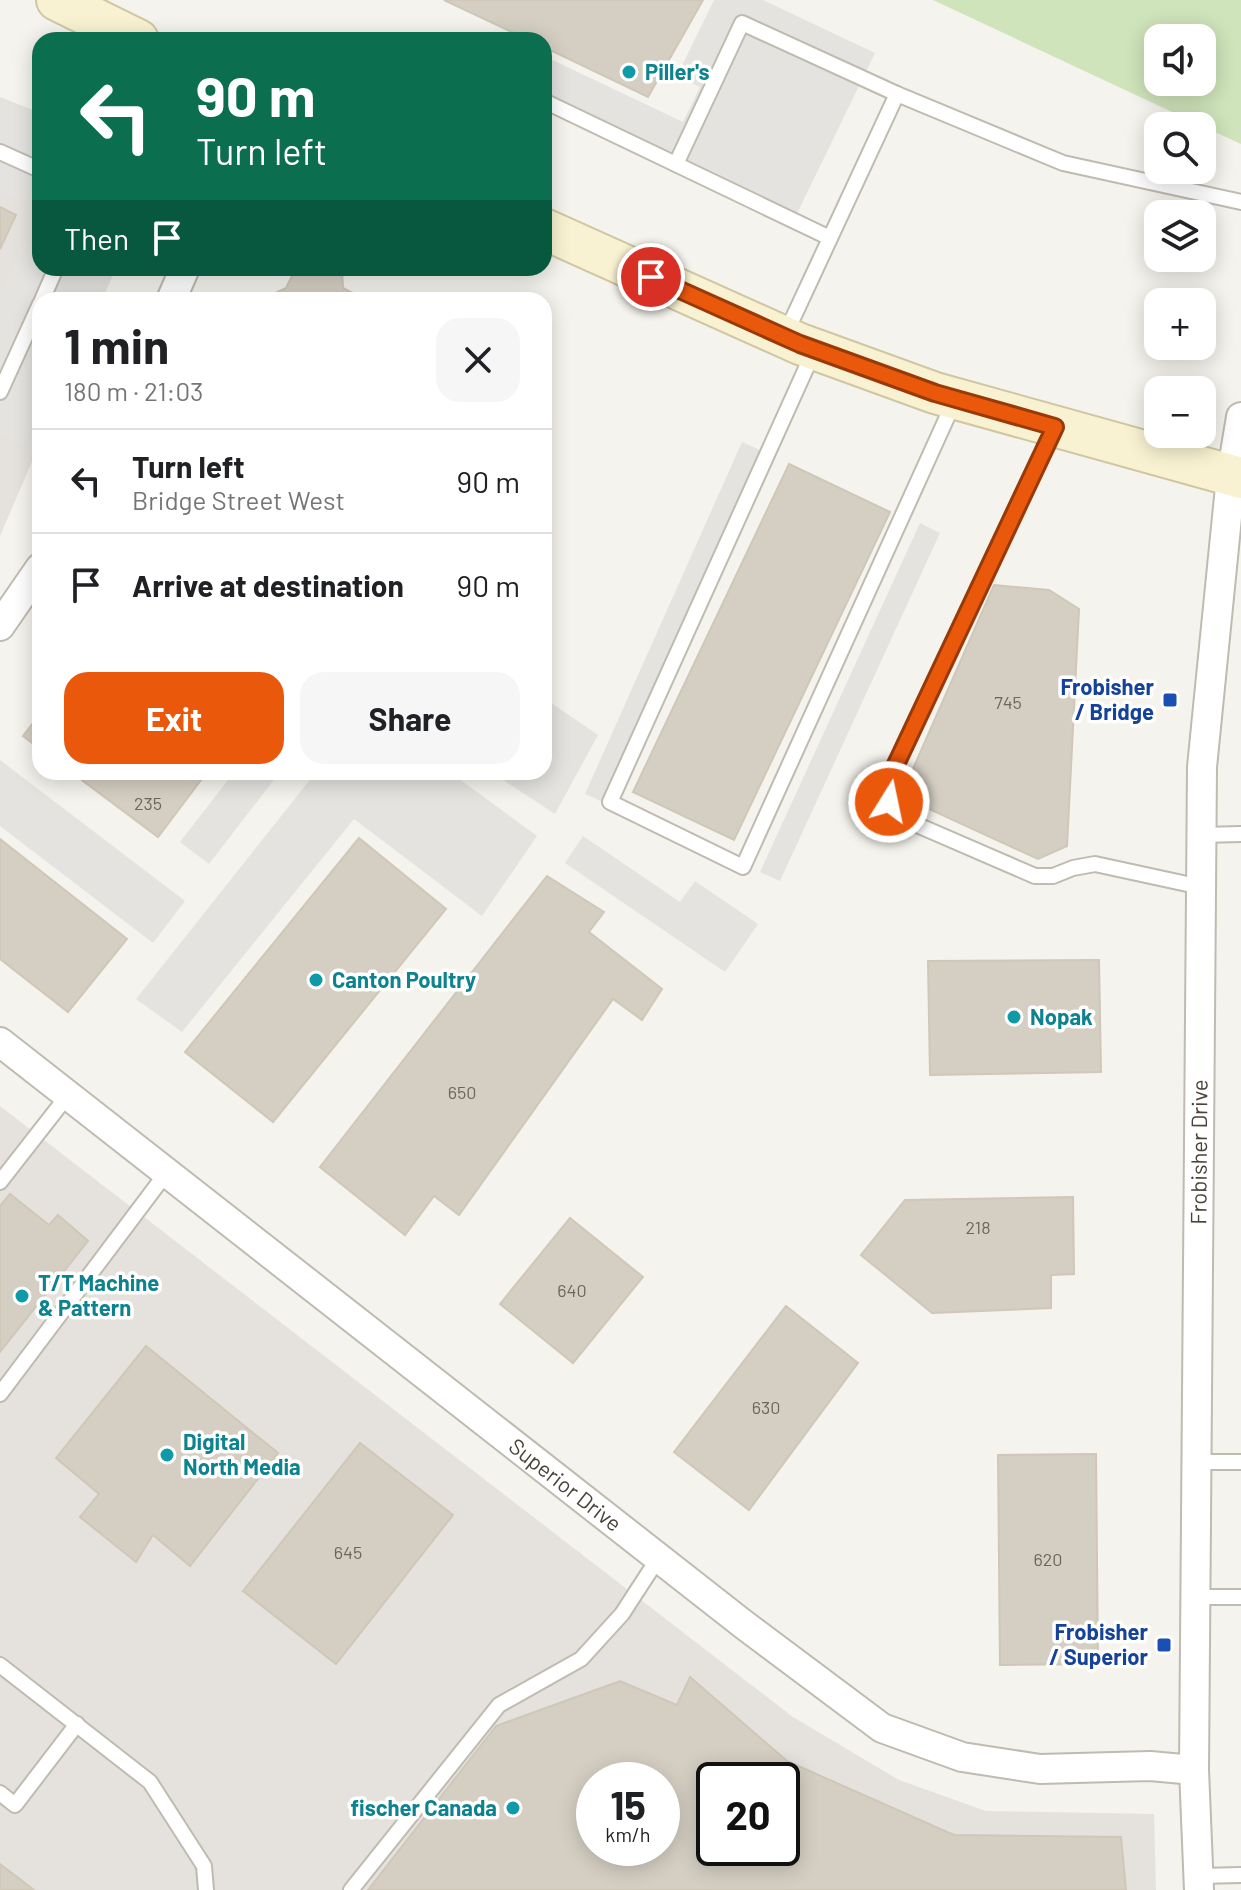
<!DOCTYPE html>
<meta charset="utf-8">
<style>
body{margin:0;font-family:Barlow,sans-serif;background:#f6f6f6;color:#202124;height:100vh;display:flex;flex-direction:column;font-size:30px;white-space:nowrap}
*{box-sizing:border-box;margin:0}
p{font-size:26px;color:#757577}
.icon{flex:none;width:44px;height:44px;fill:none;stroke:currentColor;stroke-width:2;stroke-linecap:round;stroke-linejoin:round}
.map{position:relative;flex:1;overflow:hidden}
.details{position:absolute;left:32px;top:292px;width:520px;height:488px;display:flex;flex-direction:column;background:#fff;border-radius:24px;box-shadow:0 4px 20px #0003}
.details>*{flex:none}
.guide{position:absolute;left:32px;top:32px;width:520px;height:244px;border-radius:24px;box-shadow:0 4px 20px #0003;background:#0b6e4f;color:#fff;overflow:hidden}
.buttons{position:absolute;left:1144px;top:24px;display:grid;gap:16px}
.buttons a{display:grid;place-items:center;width:72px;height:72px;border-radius:16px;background:#fff;box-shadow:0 4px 20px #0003;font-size:40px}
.speed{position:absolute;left:576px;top:1762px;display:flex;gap:16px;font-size:40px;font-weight:700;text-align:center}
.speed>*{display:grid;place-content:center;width:104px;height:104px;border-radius:50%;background:#fff;box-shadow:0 4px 20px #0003;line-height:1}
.speed small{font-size:20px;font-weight:400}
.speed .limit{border:4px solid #111;border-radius:12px;background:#fff;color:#111}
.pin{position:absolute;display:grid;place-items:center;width:68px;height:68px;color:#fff;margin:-34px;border:4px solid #fff;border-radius:50%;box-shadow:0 2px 8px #0007}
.me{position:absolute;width:88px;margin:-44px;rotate:10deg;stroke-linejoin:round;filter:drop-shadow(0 0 6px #0008)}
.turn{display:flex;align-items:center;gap:28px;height:168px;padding:0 32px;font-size:36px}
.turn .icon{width:104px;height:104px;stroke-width:2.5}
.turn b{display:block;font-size:56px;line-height:68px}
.then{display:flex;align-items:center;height:76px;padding:0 32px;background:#0003;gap:16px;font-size:30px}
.round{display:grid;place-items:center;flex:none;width:84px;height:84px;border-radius:24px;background:#f6f6f6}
.head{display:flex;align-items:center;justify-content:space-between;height:136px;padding:0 32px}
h1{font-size:48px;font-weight:700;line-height:60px}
.button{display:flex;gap:16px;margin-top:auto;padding:16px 32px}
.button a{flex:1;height:92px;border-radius:24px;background:#ea580c;color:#fff;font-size:32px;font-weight:700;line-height:92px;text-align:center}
.button a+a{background:#f6f6f6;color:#202124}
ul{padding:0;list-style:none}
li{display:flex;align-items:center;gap:24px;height:104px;padding:0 32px;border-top:2px solid #e0e0e0}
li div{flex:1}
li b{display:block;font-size:30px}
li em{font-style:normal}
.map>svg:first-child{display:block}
.industrial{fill:#e5e2de;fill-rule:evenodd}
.green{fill:#cfe4bb;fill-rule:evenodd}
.parking{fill:#e4e3e0}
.building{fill:#d5cfc3;stroke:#cfc7b7;stroke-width:2;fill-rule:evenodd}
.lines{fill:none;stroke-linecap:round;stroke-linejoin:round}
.lane-casing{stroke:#bfbbb0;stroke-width:18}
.street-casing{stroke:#bfbbb0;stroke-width:32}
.secondary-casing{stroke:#cfc6a2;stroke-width:44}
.lane{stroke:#fff;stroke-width:14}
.street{stroke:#fff;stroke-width:28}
.secondary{stroke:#f9f2d2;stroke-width:40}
.route-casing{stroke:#983908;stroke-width:20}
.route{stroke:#ea580c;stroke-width:14}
.culture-dot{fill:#0f9aa8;stroke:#fff;stroke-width:3}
.transit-dot{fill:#1a4fb4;stroke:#fff;stroke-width:3}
.labels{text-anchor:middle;stroke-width:7;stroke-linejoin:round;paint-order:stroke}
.number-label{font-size:18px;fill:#6c675d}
.culture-label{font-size:22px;font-weight:bold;fill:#0d838f;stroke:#fff;text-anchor:start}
.transit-label{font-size:22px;font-weight:bold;fill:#164399;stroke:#fff;text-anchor:end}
.street-label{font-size:22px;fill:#49443b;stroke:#fff}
</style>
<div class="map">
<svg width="1241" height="1890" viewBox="0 0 1241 1890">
<rect width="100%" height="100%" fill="#f5f3ed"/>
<!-- industrial -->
<g class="industrial">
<polygon points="0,97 40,113 40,268 116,268 102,300 40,300 40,443 0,536"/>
<path d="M0 1106 793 1717 899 1780 986 1811 1154 1814 1156 1890H0ZM594 1780H662V1848H594ZM714 1780H782V1848H714Z"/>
</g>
<!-- green -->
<path class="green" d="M933 0H1241V144L1202 126ZM1158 38H1202V82H1158Z"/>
<!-- parking -->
<g class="parking">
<polygon points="714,0 763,0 875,53 791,226 544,108 544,56 683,122 700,87 677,76"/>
<polygon points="0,100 40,118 40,178 23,203 0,192"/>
<polygon points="24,242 40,249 40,268 107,268 92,300 40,300 40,409 22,447 0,433 0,294"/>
<polygon points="742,442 762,451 605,803 585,794"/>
<polygon points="920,523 940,533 780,881 760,872"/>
<polygon points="544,698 598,735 555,814 491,772 544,772"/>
<polygon points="0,760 185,901 153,943 0,826"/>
<polygon points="234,772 280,772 209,864 180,842"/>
<polygon points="316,772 450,772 537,836 482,916 354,819 182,1032 136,999"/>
<polygon points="583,836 680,902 695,881 758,924 725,972 565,863"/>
</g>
<!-- building -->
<g class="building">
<polygon points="444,0 703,0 648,97 544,47 544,40 529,40"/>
<polygon points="0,207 16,215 0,249"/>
<polygon points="296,268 332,268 342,272 343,288 366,300 274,300 271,295 286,288"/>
<polygon points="789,464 890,512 734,840 633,792"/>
<polygon points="994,585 1049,590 1079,609 1067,846 1038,859 901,796"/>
<polygon points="40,714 40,749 23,736"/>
<polygon points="71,772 207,772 158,837"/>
<polygon points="359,838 446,909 273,1122 185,1052"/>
<polygon points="0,839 127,939 68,1012 0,959"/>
<polygon points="547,876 604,912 589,932 662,989 642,1020 613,999 459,1215 434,1196 405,1235 320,1167"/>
<polygon points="1099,960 1101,1072 930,1075 928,961"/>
<polygon points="10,1194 49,1225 58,1215 88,1241 0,1352 0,1206"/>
<polygon points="1073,1197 1074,1274 1051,1275 1051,1308 932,1313 861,1255 905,1200"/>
<polygon points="570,1218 643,1277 573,1363 500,1304"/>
<polygon points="786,1306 858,1363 749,1510 674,1452"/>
<polygon points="146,1346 278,1453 190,1566 153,1535 136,1562 80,1517 99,1494 56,1458"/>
<polygon points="360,1443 453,1515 336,1664 243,1591"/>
<polygon points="1096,1454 1098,1664 1000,1665 998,1455"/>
<path d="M690 1677 787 1761 954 1835 1121 1837 1126 1890H368L496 1726 620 1681 677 1705ZM594 1780H662V1848H594ZM714 1780H782V1848H714Z"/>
<polygon points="0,1864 34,1890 0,1890"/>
</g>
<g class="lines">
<!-- lane casing -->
<g class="lane-casing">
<g id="lane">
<polyline points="544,101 830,238"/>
<polyline points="0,152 40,170"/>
<polyline points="676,164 742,23 897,94 1063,163 1241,202"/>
<polyline points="42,300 56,268"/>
<polyline points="786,333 897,94"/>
<polyline points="813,353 610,802 743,867 954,402"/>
<polyline points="0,392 40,304"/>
<path d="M1055 427 890 777C884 795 890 803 901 818L1035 876H1053L1073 868 1095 864 1201 887"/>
<polyline points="1201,835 1241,834"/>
<polyline points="0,1182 68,1095"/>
<polyline points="0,1394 167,1172"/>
<polyline points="1196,1462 1241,1462"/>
<polyline points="1195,1597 1241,1597"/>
<polyline points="0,1665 150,1782 204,1866 206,1890"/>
<polyline points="0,1793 15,1805 77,1724"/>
<polyline points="1199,1876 1241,1875"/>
<polyline points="351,1890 499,1705 581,1659 622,1614 659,1557"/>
</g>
</g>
<!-- street casing -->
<g class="street-casing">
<g id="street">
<polyline points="171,300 185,268"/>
<polyline points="0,626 40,568"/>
<path id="s1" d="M0 1042 743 1624 882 1728 962 1757 1040 1769 1150 1766 1194 1770"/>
<path id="s2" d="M1199 1890 1194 1770 1202 767 1231 477 1241 417"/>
</g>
</g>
<!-- secondary casing -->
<g class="secondary-casing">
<g id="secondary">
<polyline points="57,0 138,40"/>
<polyline points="544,229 800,344 935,393 1241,478"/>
</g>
</g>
<!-- lane -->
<use href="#lane" class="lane"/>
<!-- street -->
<use href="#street" class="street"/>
<!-- secondary -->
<use href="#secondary" class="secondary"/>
</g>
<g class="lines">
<!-- route casing -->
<g class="route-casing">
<polyline id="route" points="651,277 800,344 935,393 1055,427 890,777 886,789 889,802"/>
</g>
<!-- route -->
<use href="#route" class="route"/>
</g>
<!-- markers -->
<g class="culture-dot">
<circle cx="629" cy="72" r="8"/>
<circle cx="316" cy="980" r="8"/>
<circle cx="1014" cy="1017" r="8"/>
<circle cx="22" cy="1296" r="8"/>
<circle cx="167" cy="1455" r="8"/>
<circle cx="513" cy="1808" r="8"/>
</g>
<g class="transit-dot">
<rect x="1162" y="692" width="16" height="16" rx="4"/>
<rect x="1156" y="1637" width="16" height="16" rx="4"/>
</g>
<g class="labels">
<!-- number labels -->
<g class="number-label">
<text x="1008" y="709">745</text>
<text x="148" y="810">235</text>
<text x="462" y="1099">650</text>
<text x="978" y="1234">218</text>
<text x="572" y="1297">640</text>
<text x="766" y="1414">630</text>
<text x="348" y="1559">645</text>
<text x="1048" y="1566">620</text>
</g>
<!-- culture labels -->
<g class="culture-label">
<text x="645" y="80">Piller's</text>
<text x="332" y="988">Canton Poultry</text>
<text x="1030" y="1025">Nopak</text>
<text x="38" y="1291">T/T Machine<tspan x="38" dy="25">&amp; Pattern</tspan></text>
<text x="183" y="1450">Digital<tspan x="183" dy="25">North Media</tspan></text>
<text x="497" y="1816" text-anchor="end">fischer Canada</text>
</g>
<!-- transit labels -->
<g class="transit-label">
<text x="1154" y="695">Frobisher<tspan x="1154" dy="25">/ Bridge</tspan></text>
<text x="1148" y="1640">Frobisher<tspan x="1148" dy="25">/ Superior</tspan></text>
</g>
<!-- street labels -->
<g class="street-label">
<text dy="8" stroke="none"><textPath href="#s2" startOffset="738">Frobisher Drive</textPath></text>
<text dy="8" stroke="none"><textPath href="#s1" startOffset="718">Superior Drive</textPath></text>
</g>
</g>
</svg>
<div class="buttons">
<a><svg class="icon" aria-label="sound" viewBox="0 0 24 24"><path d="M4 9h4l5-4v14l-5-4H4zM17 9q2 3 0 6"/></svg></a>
<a><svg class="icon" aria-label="search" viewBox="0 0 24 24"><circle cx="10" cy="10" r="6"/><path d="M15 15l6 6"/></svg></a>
<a><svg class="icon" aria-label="layers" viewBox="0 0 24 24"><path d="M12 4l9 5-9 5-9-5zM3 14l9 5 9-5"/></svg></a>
<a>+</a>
<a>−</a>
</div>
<div class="speed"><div>15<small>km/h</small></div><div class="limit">20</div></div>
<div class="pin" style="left:651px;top:277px;background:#d93025"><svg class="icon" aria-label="arrive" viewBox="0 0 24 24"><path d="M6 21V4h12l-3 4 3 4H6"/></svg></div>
<svg class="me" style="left:889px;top:802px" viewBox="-20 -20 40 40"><circle r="17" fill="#ea580c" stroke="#fff" stroke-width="3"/><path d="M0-11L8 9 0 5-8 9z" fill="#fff"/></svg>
<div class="guide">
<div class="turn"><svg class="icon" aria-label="left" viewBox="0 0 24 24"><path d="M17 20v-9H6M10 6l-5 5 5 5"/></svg><div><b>90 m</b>Turn left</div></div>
<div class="then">Then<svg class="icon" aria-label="arrive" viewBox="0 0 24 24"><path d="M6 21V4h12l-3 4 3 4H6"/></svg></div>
</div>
<section class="details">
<div class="head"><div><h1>1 min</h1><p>180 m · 21:03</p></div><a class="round"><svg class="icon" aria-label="close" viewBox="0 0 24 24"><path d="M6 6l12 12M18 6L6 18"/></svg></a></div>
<ul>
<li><svg class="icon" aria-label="left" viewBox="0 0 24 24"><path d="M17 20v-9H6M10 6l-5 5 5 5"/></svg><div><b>Turn left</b><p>Bridge Street West</p></div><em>90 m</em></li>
<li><svg class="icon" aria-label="arrive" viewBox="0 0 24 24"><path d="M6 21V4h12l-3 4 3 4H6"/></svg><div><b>Arrive at destination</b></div><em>90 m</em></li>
</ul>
<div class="button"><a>Exit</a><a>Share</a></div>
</section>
</div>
